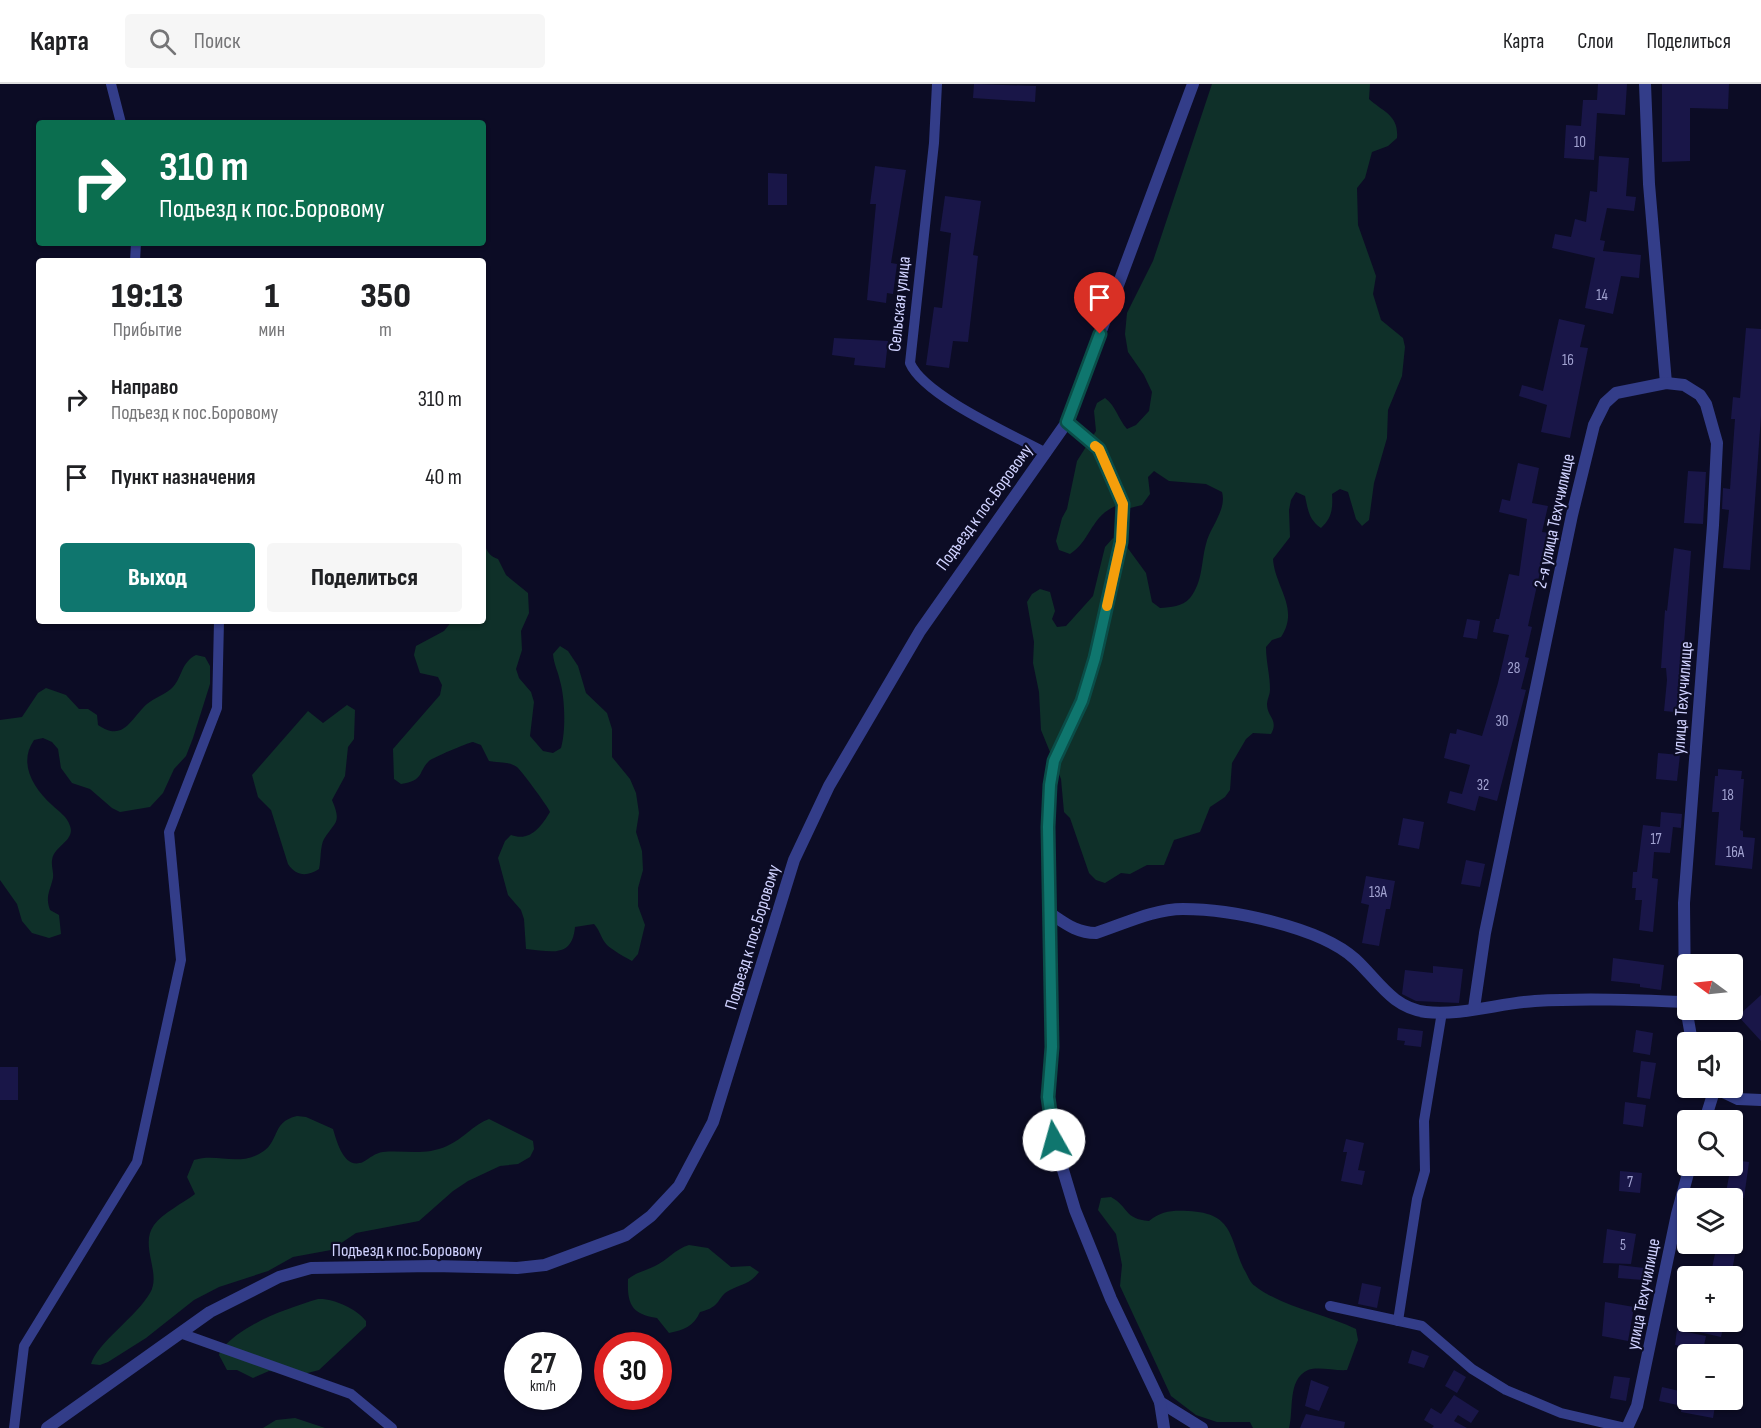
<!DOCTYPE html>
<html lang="ru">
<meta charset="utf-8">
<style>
body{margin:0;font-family:"Sofia Sans Condensed",sans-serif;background:#f6f6f6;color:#202124;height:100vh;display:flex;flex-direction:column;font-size:22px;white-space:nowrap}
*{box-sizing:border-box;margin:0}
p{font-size:20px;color:#757577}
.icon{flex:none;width:33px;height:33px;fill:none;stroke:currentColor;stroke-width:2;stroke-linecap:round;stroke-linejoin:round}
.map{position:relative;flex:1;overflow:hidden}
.drawer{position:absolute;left:36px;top:174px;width:450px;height:366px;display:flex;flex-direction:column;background:#fff;border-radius:6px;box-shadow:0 2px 4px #0004}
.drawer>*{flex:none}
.banner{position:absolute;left:36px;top:36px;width:450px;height:126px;border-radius:6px;box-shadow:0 2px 4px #0004;background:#0b6e4f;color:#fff;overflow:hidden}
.needle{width:39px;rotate:285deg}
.tools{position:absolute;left:1677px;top:870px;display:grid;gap:12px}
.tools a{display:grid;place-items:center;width:66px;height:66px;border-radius:6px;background:#fff;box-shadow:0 2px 4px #0004;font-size:30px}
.speed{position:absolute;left:504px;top:1248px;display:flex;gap:12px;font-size:30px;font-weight:700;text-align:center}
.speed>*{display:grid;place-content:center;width:78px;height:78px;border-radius:50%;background:#fff;box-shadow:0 2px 4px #0004;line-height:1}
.speed small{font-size:15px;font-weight:400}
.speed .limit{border:9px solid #d22;background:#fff;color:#111}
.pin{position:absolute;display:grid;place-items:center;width:51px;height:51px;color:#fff;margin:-62px -26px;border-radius:50% 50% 50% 0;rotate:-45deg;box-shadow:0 0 6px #0007}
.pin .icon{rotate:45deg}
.me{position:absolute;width:66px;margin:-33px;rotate:353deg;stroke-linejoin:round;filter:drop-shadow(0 0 4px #0008)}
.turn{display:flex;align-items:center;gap:21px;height:126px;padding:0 24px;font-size:27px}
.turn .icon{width:78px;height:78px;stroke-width:2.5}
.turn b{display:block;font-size:42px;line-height:51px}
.eta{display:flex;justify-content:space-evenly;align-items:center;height:102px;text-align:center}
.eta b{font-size:36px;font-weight:800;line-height:42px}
.button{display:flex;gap:12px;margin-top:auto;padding:12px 24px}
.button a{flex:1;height:69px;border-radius:6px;background:#0f766e;color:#fff;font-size:24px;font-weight:800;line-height:69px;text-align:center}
.button a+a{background:#f6f6f6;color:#202124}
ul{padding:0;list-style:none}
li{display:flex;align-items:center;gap:18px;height:78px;padding:0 24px}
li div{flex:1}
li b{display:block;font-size:22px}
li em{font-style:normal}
header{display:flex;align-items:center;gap:36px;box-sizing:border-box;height:84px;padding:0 30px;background:#fff;border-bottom:2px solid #e0e0e0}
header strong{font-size:28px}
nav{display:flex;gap:33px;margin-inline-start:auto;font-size:21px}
.search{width:420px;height:54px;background:#f6f6f6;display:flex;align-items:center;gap:15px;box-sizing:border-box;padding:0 21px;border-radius:6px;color:#757577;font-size:22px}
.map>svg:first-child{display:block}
.green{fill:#0f3029}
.building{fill:#191648}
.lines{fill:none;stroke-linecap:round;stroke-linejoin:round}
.lane{stroke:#333d89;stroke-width:10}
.street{stroke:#333d89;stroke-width:12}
.route-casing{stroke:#0a4d48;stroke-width:15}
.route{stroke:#0f766e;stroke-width:10}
.slow{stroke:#f59e0b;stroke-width:10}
.labels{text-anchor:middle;stroke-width:4.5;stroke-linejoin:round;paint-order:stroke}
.number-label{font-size:15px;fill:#a2a3d1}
.street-label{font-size:18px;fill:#d0d2ff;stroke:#0c0c25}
</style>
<header>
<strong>Карта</strong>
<div class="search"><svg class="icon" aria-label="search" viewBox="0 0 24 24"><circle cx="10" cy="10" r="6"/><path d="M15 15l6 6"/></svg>Поиск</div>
<nav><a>Карта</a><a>Слои</a><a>Поделиться</a></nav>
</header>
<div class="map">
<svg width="1761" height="1344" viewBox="0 0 1761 1344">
<rect width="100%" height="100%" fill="#0c0c25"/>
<!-- green -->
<g class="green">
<path d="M1212 0H1370L1369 15C1383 28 1399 31 1397 54L1388 62 1372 68 1365 94 1357 104 1358 141 1376 192 1373 210 1381 236 1403 254 1405 263 1402 292 1388 326 1387 354 1374 399 1369 436 1362 442 1356 435 1348 408 1340 405 1332 410C1333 424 1332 434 1321 444 1309 436 1308 426 1305 412L1296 408 1291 416 1289 426 1290 453 1273 475C1275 504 1300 524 1281 553L1272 556 1266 563C1266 578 1270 591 1270 606 1270 611 1267 615 1267 620 1267 633 1279 636 1271 650L1253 649 1246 655 1232 679 1230 706 1225 713 1210 723 1200 748 1174 756 1164 781H1147L1130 790 1121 789 1105 799 1096 796 1089 789 1070 734 1064 728 1061 695 1041 646 1039 608 1033 579 1034 558 1027 518 1032 510 1040 505 1050 508 1055 527 1052 535 1057 543 1066 542 1093 512 1105 463 1113 454 1124 459 1146 489 1152 518 1160 524C1171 523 1182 523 1190 514 1203 498 1201 478 1206 460 1210 443 1227 426 1222 408L1206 400 1169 397 1154 387 1148 393 1150 410 1142 421 1130 424 1122 420C1091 428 1092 456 1070 470L1059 466 1056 457 1062 434 1067 425 1077 377 1096 347 1094 327 1097 319 1105 314C1116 322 1118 335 1127 345L1136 341 1149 327 1152 308 1144 291 1128 268 1125 250 1127 229 1153 177Z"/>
<path d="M483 428C484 445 479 469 498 475L506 491 528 509 529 529 521 547 522 566 516 585 519 594 531 608 534 618 530 652 543 667 553 669 561 664C566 647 565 614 560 597 558 587 554 581 553 570L560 562 568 567 578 582 586 609 607 629 612 645V673L630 695 636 709 639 729 636 748 642 767 643 786 638 804V822L645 841 638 870 632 877C626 874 611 865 607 861 601 855 600 846 594 840L575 843C572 875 550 867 526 865L524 835 521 826 508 811 498 774 505 757 511 751C530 758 541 743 550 728 549 724 521 686 517 683 509 677 498 679 489 677L481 661 473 658C467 659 432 674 429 677 417 689 425 696 401 700L394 695 393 665 440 611 442 601 438 593 420 589 414 571 416 562 444 547 452 537H483Z"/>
<path d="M196 571 205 573 210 582V600L193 654 186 672 174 685 163 709 150 723 120 728 112 724 90 705 72 699 61 684 58 665 52 658 43 654 34 656C18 679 33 704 52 721 59 728 67 732 70 742 75 755 58 761 53 772 50 781 54 787 53 794 50 807 45 813 50 826L59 831 61 850 49 854 32 849 22 837 17 820 0 796V636L22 633 38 609 46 604 66 611 79 625H88L97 631 98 641C124 659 131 634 147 620 154 614 164 611 171 605 183 594 180 579 196 571Z"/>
<path d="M347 621 355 626 354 655 348 663 345 692 332 716C342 740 335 737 324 755 320 762 321 776 319 785 307 793 296 792 288 780L271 726 258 713 252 691 308 627 323 639Z"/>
<path d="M297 1032 306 1033 333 1045C337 1058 344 1086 363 1078 370 1074 375 1069 383 1068 406 1066 425 1072 447 1062 463 1055 473 1041 489 1035L533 1057 534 1065 530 1073 518 1080 500 1082 468 1097 453 1107 419 1137 356 1149 331 1166 293 1173 268 1187 219 1203 194 1216 146 1254 108 1278 100 1281 91 1280C96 1260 137 1232 150 1209 162 1189 139 1162 154 1141 163 1129 183 1119 195 1110L187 1093 194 1076C217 1069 235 1082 259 1070 281 1059 270 1038 297 1032Z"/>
<path d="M1111 1113C1129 1123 1124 1135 1149 1137 1161 1127 1173 1126 1188 1127 1235 1129 1229 1155 1245 1187 1248 1192 1250 1199 1255 1202 1282 1223 1325 1230 1356 1245L1358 1256 1347 1286C1335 1287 1318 1282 1308 1286 1287 1295 1294 1327 1289 1344H1253L1250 1338H1217L1196 1331 1171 1312 1120 1202 1122 1181 1116 1150 1098 1126 1101 1114Z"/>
<path d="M689 1161 708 1164 731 1183 750 1182 759 1188C750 1200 742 1200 730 1206 717 1212 722 1223 700 1228 694 1242 684 1246 669 1249L657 1234C632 1230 627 1221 628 1195 637 1188 645 1187 655 1182 668 1176 675 1165 689 1161Z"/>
<path d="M318 1215C333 1214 357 1225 366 1237V1242L319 1286 300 1291 269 1287 253 1294 237 1286H227L219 1271 220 1267C242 1240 285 1225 318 1215Z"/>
<polygon points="295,1334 325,1344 263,1344 276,1336"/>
</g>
<!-- building -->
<g class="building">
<polygon points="974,0 1036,2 1035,18 973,14"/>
<polygon points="1598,0 1627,0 1625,31 1597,29 1594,76 1564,74 1566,41 1581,42 1583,16 1597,16"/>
<polygon points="1662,0 1729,0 1728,25 1690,24 1690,77 1662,78"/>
<polygon points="1599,72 1629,74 1626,112 1636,113 1634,127 1607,124 1600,156 1605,157 1603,167 1641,171 1639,194 1621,192 1613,230 1585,224 1595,174 1552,164 1555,150 1571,153 1575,135 1586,138 1590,107 1597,108"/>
<polygon points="875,82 906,86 891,179 897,180 893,210 887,209 886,219 867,216 876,120 870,120"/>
<polygon points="768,89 787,90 787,121 768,121"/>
<polygon points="945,112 981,117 973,171 978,172 968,258 953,257 949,284 926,281 934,223 942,224 951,149 940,147"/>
<polygon points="1559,235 1585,241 1580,263 1588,264 1570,354 1541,348 1547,321 1519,312 1522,301 1543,307"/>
<polygon points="1746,244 1761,245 1761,332 1750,486 1723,484 1729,426 1722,425 1723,404 1730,405 1735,335 1731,335 1733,313 1740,314"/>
<polygon points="834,254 888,257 885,284 854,281 855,274 832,271"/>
<polygon points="1518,379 1539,384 1532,419 1548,422 1542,448 1550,449 1546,480 1542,479 1528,542 1532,543 1525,573 1529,574 1521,605 1526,606 1497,717 1479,712 1475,727 1447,719 1450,707 1462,710 1470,681 1444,674 1450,649 1456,650 1457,645 1482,652 1498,599 1509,551 1493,548 1496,535 1499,535 1509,490 1519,492 1527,435 1499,428 1502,415 1510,417"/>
<polygon points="1688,387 1706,388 1703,440 1684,439"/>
<polygon points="1674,464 1691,467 1682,587 1689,587 1685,629 1664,627 1667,596 1666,584 1661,584 1665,526 1667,527"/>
<polygon points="1467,535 1480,537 1477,555 1463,553"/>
<polygon points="1658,669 1680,671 1677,697 1656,695"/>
<polygon points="1718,685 1742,687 1741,695 1744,695 1740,746 1743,747 1743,753 1755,754 1752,785 1715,781 1719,728 1712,728 1715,692 1718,692"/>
<polygon points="1661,728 1682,730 1681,744 1673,743 1670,769 1654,768 1652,794 1658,795 1653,848 1639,846 1642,816 1635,816 1636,804 1632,804 1633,788 1637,788 1643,741 1660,743"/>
<polygon points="1403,734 1424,738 1419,765 1398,761"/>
<polygon points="1466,776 1485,780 1480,803 1461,800"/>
<polygon points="1366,792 1395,797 1390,825 1386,825 1379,862 1362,859 1369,821 1361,819"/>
<polygon points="1613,874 1664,881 1661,906 1640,903 1640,900 1611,897"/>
<polygon points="1433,882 1463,885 1459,919 1416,917 1402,910 1405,886 1433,889"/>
<polygon points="1761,911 1761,957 1738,932"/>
<polygon points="1398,944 1423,947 1421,963 1404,961 1405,957 1397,956"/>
<polygon points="1636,946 1653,949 1650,971 1633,968"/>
<polygon points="1641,977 1656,979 1650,1015 1637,1013"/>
<rect x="0" y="983" width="18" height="33"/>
<polygon points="1625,1018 1646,1021 1643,1043 1623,1040"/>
<polygon points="1346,1055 1364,1059 1358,1086 1365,1087 1362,1101 1341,1097 1347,1068 1343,1068"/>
<polygon points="1732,1076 1749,1078 1744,1114 1725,1114"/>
<polygon points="1620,1087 1642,1089 1640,1109 1619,1107"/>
<polygon points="1607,1145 1636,1150 1631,1180 1603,1179"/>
<polygon points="1717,1160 1737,1160 1731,1192 1711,1189"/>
<polygon points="1619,1181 1644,1184 1643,1196 1618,1194"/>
<polygon points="1362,1199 1381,1203 1377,1224 1358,1220"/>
<polygon points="1605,1218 1634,1223 1628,1257 1602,1252"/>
<polygon points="1678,1238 1724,1238 1721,1253 1677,1243"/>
<polygon points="1677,1246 1706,1252 1703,1266 1675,1261"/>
<polygon points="1412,1266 1429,1272 1424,1284 1408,1279"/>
<polygon points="1454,1286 1466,1293 1457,1309 1445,1302"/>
<polygon points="1614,1292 1630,1294 1626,1317 1610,1314"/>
<polygon points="1311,1296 1329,1303 1319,1327 1305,1322"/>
<polygon points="1662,1303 1688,1309 1688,1316 1716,1316 1713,1334 1681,1328 1682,1322 1659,1317"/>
<polygon points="1454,1311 1479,1327 1471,1339 1458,1331 1454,1337 1467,1344 1432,1344 1434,1342 1424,1336 1431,1324 1441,1330"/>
<polygon points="1306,1330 1345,1338 1344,1344 1300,1344"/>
</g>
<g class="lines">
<!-- lane -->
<g class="lane">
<polyline points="111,0 121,39"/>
<path d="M937 0 934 59 910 279C924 312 1013 351 1046 369"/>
<polyline points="135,177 136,159"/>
<polyline points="1330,1222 1422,1242 1472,1285 1506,1306 1561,1329 1626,1344"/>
<polyline points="1398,1237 1417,1115 1425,1087 1424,1037 1442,928"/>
<polyline points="180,1249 351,1310 392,1344"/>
<polyline points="14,1344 24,1262 137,1078 181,876 169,748 217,624 219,537"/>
</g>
<!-- street -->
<g class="street">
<polyline points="1645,0 1649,100 1666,299"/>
<polyline points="1067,338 1099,365 1123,420 1121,458 1095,574 1082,617 1054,677 1050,701 1048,743 1052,963 1048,1013 1054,1056 1075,1126 1111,1215 1160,1318 1202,1344"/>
<path d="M1051 830C1066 840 1077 849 1096 849 1124 840 1154 825 1183 825 1231 825 1320 843 1355 875 1378 896 1392 924 1426 928 1460 932 1501 919 1535 917 1585 914 1635 916 1685 918"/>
<polyline points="1474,924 1485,849 1572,431 1594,341 1605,319 1616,309 1666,299 1684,301 1700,311 1706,320 1717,359 1713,441 1684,819 1685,918 1692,958"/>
<polyline points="1715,1004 1738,1015 1761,1016"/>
<polyline points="1705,1036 1715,1004"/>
<polyline points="1160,1318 1164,1344"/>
<polyline points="47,1344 210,1228 279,1193 311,1184 433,1182 517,1184 545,1181 626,1151 651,1132 679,1102 713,1038 794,776 829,702 920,547 1067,338 1193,0"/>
<polyline points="1627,1344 1637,1322 1677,1130 1690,1082"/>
</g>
</g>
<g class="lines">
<!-- route casing -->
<g class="route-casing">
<polyline id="route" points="1054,1056 1048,1013 1052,963 1048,743 1050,701 1054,677 1082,617 1095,574 1121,458 1123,420 1099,365 1067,338 1100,250"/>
</g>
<!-- route -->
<use href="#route" class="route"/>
<!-- slow -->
<polyline class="slow" points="1095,362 1099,365 1123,420 1121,458 1107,522"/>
</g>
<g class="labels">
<!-- number labels -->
<g class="number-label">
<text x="1580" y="63">10</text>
<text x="1602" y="216">14</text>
<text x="1568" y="281">16</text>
<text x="1514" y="589">28</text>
<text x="1502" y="642">30</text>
<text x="1483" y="706">32</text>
<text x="1728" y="716">18</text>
<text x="1656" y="760">17</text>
<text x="1735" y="773">16А</text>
<text x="1378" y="813">13А</text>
<text x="1630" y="1103">7</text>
<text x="1623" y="1166">5</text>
</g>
<!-- street labels -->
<g class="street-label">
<text transform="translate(899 220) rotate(-84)" y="6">Сельская улица</text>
<text transform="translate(984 423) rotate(-54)" y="6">Подъезд к пос.Боровому</text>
<text transform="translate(1554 437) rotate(-78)" y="6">2-я улица Техучилище</text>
<text transform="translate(1682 614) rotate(-86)" y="6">улица Техучилище</text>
<text transform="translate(752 853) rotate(-73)" y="6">Подъезд к пос.Боровому</text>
<text x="407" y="1172">Подъезд к пос.Боровому</text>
<text transform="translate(1643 1210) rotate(-79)" y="6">улица Техучилище</text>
</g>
</g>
</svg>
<div class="tools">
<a><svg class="needle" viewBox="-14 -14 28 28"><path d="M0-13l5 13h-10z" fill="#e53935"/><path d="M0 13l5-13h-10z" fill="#757577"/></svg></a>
<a><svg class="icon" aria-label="sound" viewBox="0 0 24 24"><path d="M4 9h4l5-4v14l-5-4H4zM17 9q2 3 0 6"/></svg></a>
<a><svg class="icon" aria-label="search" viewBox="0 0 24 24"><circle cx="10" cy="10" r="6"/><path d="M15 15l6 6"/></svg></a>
<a><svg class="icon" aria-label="layers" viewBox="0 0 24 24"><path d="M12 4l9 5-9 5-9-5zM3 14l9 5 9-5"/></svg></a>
<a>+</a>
<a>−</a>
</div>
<div class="speed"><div>27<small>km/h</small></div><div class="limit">30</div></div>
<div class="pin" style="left:1100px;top:250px;background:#d93025"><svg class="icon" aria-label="arrive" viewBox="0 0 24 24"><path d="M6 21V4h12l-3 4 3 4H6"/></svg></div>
<svg class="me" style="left:1054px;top:1056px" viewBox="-20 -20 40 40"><circle r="19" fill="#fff"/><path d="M0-13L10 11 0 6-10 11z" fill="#0f766e"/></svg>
<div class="banner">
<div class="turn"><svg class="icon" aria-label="right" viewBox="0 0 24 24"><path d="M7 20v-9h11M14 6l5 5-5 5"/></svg><div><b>310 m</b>Подъезд к пос.Боровому</div></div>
</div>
<section class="drawer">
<div class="eta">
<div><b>19:13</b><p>Прибытие</p></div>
<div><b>1</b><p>мин</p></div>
<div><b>350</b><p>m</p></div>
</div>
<ul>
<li><svg class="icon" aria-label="right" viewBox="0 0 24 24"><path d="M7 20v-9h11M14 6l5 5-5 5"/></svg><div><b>Направо</b><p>Подъезд к пос.Боровому</p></div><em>310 m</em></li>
<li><svg class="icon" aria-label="arrive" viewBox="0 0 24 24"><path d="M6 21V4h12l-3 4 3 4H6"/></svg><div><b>Пункт назначения</b></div><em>40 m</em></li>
</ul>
<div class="button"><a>Выход</a><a>Поделиться</a></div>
</section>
</div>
